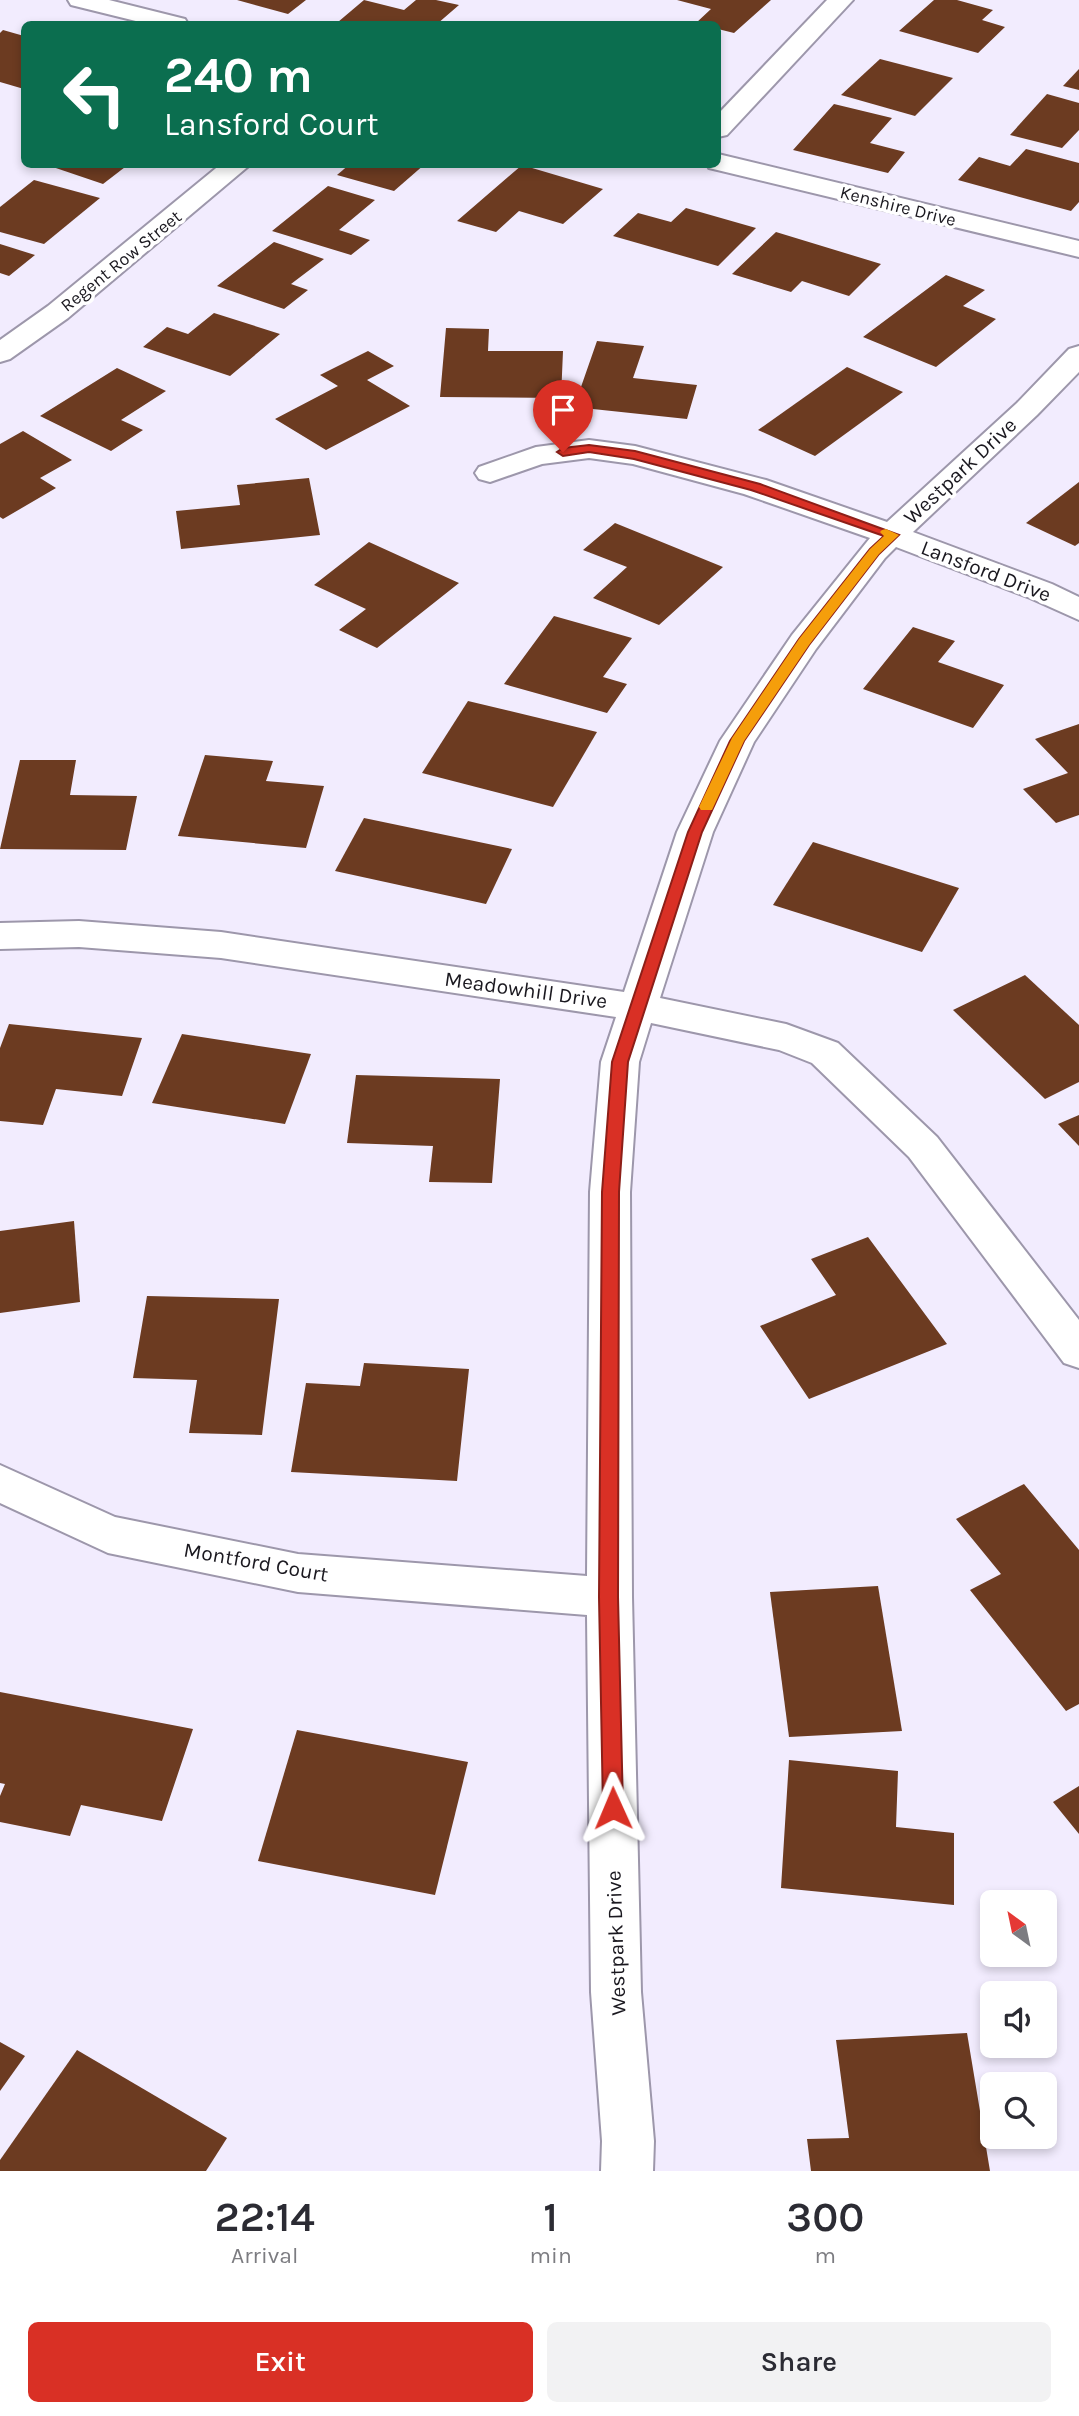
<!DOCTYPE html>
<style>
body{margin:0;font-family:Karla,sans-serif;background:#f2f2f3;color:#2b2b33;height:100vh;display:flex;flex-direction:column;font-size:26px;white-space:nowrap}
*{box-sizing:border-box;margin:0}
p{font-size:23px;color:#7c7c81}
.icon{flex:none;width:38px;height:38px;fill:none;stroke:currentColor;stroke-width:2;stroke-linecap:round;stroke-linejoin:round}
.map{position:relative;height:2171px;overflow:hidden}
.details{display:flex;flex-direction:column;background:#fff;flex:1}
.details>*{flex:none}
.top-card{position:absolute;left:21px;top:21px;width:700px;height:147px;border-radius:10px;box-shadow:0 4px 10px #0003;background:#0b6e4f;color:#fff;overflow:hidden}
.needle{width:46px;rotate:327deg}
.buttons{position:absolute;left:980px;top:1890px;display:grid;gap:14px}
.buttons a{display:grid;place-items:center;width:77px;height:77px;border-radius:10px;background:#fff;box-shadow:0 4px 10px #0003;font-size:35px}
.pin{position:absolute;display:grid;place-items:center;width:60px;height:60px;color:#fff;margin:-72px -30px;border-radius:50% 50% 50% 0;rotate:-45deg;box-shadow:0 0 7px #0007}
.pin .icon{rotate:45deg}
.me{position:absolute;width:77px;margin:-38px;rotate:359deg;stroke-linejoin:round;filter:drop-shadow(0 0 5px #0008)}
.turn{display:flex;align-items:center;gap:24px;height:147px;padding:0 28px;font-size:32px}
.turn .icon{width:91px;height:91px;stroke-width:2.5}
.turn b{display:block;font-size:49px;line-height:60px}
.eta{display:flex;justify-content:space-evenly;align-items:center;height:119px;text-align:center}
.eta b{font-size:42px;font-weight:600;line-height:49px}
.action{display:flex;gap:14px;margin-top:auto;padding:14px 28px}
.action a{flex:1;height:80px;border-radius:10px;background:#d93025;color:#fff;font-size:28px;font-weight:600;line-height:80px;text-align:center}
.action a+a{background:#f2f2f3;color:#2b2b33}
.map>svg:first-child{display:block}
.building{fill:#6c3b21}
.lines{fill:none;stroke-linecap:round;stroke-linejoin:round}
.minor-casing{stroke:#9d97ab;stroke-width:4}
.minor{fill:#fff;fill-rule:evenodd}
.route{fill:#d93025;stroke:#8d1f18;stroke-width:2}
.slow{fill:#f59e0b}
.labels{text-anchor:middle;stroke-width:7;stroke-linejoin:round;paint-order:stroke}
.far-street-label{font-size:18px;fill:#1a181f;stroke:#fff}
.street-label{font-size:21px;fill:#1a181f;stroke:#fff}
</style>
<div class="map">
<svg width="1079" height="2171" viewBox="0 0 1079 2171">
<rect width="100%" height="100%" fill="#f2ecfe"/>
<!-- building -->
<g class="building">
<polygon points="237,0 306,0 288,14"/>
<polygon points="364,0 404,10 416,0 436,0 459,5 437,24 349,24 338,22"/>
<polygon points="677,0 771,0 734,33 718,29 718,24 696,23 711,9"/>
<polygon points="934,0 957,0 993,10 982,20 1005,27 978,53 899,31"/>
<polygon points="3,30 24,36 24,89 0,82 0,33"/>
<polygon points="880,59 953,78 915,116 841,95"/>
<polygon points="1079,69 1079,90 1063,86"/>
<polygon points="1047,94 1079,103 1079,130 1062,148 1010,135"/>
<polygon points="834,104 892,118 870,143 905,152 888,173 793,150"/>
<polygon points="1026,149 1079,163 1079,202 1071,211 958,180 979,157 1010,166"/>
<polygon points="44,164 129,164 103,184"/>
<polygon points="350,164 425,164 394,191 337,175"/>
<polygon points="522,165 603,189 563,224 519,211 496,232 457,221"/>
<polygon points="34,180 100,198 44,244 0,232 0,207"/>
<polygon points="328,186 375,200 339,230 370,240 351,255 272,231"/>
<polygon points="686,208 756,228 718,266 613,236 638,213 671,222"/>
<polygon points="776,232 881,264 849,296 802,281 791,292 732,274"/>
<polygon points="274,242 324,259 291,284 308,290 284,309 217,286"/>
<polygon points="0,244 35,255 9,276 0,273"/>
<polygon points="946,275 985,290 963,306 996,319 936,367 863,337"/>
<polygon points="214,313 280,334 230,376 143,347 167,327 188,334"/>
<polygon points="446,328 489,329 488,351 563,351 561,398 440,397"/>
<polygon points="597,341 644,346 633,378 697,385 687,419 574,407"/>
<polygon points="368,351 394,366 367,380 410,406 326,450 275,419 338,386 320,375"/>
<polygon points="847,367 903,392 815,456 758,430"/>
<polygon points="117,368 166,391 121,420 143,430 111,451 40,416"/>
<polygon points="23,431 72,460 40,478 56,488 3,519 0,517 0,444"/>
<polygon points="309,478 320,535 181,549 176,511 240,505 237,485"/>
<polygon points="1079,482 1079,543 1075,546 1026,523"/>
<polygon points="615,523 723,567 659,625 593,598 627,567 583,550"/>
<polygon points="369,542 459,583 377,648 339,630 366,609 314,585"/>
<polygon points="554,616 632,638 603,677 627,684 607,713 504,684"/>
<polygon points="913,627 955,641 938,662 1004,685 973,728 863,689"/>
<polygon points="468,701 597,732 553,807 422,773"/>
<polygon points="1079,724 1079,815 1056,823 1023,789 1068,773 1035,739"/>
<polygon points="205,755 273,761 266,781 324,786 306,848 178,836"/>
<polygon points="20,760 76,760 70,795 137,796 126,850 0,849"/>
<polygon points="364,818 512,849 486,904 335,871"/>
<polygon points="813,842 959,888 922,952 773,905"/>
<polygon points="1025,975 1079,1025 1079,1082 1045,1099 953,1010"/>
<polygon points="9,1024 142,1038 122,1096 56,1089 43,1125 0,1121 0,1048"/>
<polygon points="182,1034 311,1054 285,1124 152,1103"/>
<polygon points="356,1075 500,1079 492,1183 429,1182 433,1146 347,1143"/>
<polygon points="1079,1115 1079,1146 1058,1124"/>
<polygon points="74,1221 80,1302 0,1313 0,1231"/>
<polygon points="868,1237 947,1344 809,1399 760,1326 836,1295 811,1259"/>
<polygon points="147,1296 279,1299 262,1435 189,1433 197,1380 133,1378"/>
<polygon points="364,1363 469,1369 457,1481 291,1472 306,1383 360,1386"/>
<polygon points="1024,1484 1079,1550 1079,1704 1066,1711 970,1590 1001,1574 956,1519"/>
<polygon points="878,1586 902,1731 789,1737 770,1592"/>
<polygon points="0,1692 193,1729 162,1821 81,1805 70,1836 0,1822 0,1796 5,1784 0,1783"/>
<polygon points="297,1730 468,1762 435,1895 258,1861"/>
<polygon points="789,1760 898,1771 896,1827 954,1833 954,1905 781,1888"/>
<polygon points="1079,1786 1079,1834 1053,1802"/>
<polygon points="967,2033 990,2171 811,2171 807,2139 849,2138 836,2040"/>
<polygon points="0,2042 25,2056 0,2091"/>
<polygon points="77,2050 227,2138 206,2171 0,2171 0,2160"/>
</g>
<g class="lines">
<!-- minor casing -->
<g class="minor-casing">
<g id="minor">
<polygon points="68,0 109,0 185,19 188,24 148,24 71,5"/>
<polygon points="827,0 853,0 727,135 718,137 718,114"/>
<polygon points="718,154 1079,241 1079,257 709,168 707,164 718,164"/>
<polygon points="221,164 251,164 68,318 10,359 0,362 0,340 48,306"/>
<polygon points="1079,346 1079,372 1037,415 913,532 1052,584 1079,597 1079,620 1030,598 896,547 885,558 816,649 754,742 713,832 660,998 786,1024 838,1043 937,1137 1079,1320 1079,1368 1064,1363 909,1157 812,1063 779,1050 651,1023 639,1062 630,1192 632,1597 641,1992 654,2141 653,2171 601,2171 602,2141 591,1992 587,1615 298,1592 108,1553 0,1503 0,1465 115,1517 298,1554 587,1576 590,1192 601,1062 616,1017 221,958 79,947 0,949 0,923 79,921 221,932 624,992 677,832 720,741 792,635 870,538 744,494 633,464 589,458 542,464 490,482 479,479 475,473 479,467 536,447 589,440 635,446 766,480 887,522 1017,403 1069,349"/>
</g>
</g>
<!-- minor -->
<use href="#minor" class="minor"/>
</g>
<!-- route -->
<polygon class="route" points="589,445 635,451 760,484 899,535 879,554 809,645 744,741 702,832 628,1062 619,1192 618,1597 623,1808 620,1814 613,1817 606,1814 603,1808 599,1597 602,1192 612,1062 688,832 730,741 799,639 870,549 884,536 751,490 634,459 589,452 563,456 557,452 563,448"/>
<!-- slow -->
<polygon class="slow" points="886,529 899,535 879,554 809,645 744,741 712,810 701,810 699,807 732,738 799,639 870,549 884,536 880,532 882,530"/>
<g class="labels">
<!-- far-street labels -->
<g class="far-street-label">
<text transform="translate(898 206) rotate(14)" y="6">Kenshire Drive</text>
<text transform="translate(121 261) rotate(-39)" y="6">Regent Row Street</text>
</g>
<!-- street labels -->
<g class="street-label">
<text transform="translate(960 471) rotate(-43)" y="7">Westpark Drive</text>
<text transform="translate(986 571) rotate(21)" y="7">Lansford Drive</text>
<text transform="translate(526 990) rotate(8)" y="7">Meadowhill Drive</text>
<text transform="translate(256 1562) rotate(10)" y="7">Montford Court</text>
<text transform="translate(616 1943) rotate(-92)" y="7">Westpark Drive</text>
</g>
</g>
</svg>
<div class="buttons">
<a><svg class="needle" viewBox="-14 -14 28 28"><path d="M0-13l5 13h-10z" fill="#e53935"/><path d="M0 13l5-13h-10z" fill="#7c7c81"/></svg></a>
<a><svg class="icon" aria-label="sound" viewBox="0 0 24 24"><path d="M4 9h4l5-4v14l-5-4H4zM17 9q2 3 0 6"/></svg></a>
<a><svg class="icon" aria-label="search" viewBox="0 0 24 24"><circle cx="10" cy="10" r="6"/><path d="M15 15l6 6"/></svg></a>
</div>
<div class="pin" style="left:563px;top:452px;background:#d93025"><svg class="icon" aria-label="arrive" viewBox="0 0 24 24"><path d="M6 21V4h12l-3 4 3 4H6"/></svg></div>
<svg class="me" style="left:613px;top:1808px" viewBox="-20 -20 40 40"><path d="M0-17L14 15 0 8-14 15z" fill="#d93025" stroke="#fff" stroke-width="4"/></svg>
<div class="top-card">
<div class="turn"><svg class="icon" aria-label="left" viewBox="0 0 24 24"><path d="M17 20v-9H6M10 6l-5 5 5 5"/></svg><div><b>240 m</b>Lansford Court</div></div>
</div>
</div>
<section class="details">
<div class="eta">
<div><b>22:14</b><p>Arrival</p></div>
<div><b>1</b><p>min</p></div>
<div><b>300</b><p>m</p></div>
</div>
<div class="action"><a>Exit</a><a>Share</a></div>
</section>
